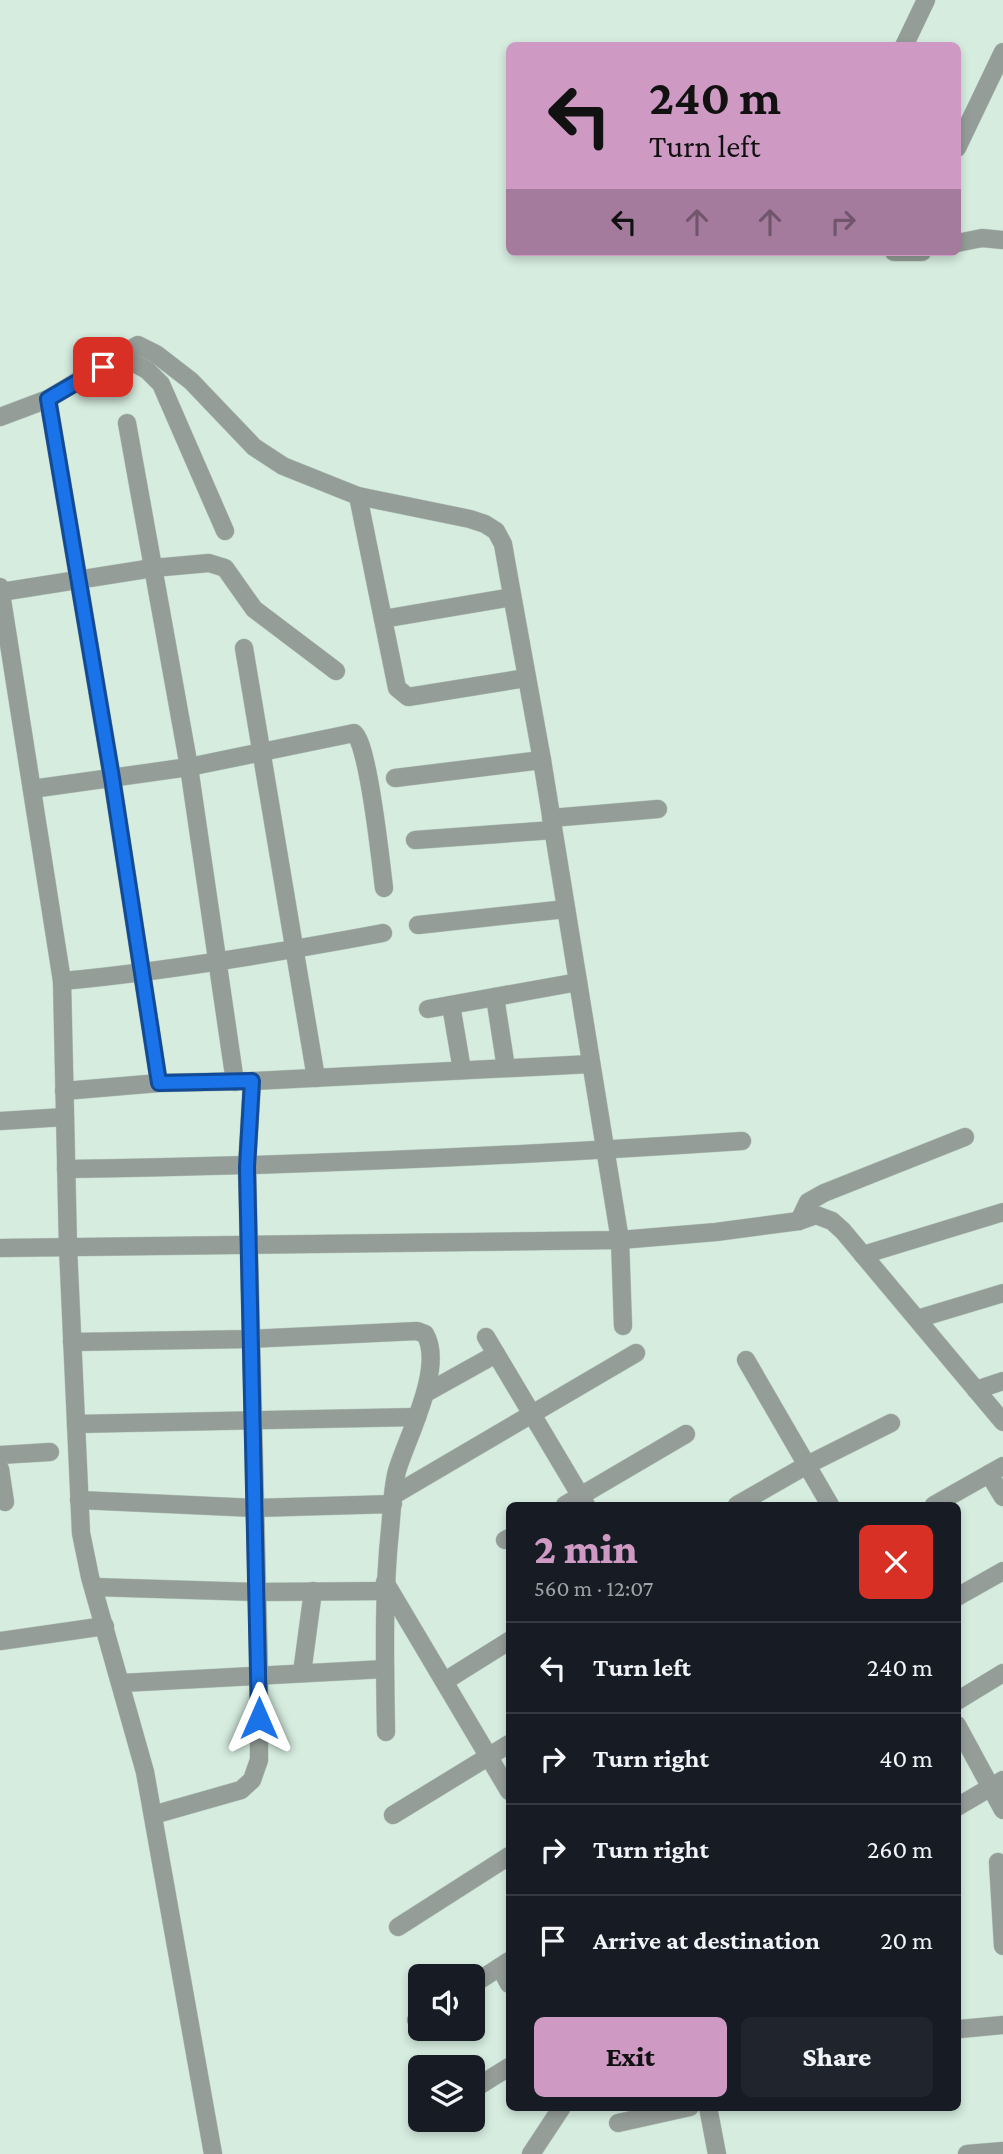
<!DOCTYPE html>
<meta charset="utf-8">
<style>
body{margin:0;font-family:"Crimson Pro",serif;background:#20242c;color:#f1f3f6;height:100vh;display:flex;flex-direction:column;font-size:26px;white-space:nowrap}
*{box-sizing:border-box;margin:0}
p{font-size:23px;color:#9ea1a6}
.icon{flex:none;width:38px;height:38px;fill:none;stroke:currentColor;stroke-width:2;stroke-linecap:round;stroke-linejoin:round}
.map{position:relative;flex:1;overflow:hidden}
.sheet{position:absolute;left:506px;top:1502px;width:455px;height:609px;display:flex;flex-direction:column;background:#171b24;border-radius:10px;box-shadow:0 4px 10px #0003}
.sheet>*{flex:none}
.top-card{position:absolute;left:506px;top:42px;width:455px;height:214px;border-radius:10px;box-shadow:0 4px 10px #0003;background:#ce9ac3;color:#111;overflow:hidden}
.fabs{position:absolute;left:408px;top:1964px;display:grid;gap:14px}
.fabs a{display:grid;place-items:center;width:77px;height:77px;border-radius:10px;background:#171b24;box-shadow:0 4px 10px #0003;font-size:35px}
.pin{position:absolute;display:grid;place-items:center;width:60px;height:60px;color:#fff;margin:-30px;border-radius:14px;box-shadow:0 4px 10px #0006}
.me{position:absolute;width:77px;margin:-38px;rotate:0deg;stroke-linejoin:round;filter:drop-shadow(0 0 5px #0008)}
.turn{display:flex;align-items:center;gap:24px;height:147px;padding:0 28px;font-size:32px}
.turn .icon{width:91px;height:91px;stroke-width:2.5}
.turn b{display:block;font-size:49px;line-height:60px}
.lanes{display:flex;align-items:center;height:66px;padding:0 28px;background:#0003;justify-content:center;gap:35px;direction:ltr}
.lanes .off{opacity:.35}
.round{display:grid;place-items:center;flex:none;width:74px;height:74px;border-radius:10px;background:#20242c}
.headline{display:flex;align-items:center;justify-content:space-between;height:119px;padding:0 28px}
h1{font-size:42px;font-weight:800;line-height:52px;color:#ce9ac3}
.action{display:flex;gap:14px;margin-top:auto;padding:14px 28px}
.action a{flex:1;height:80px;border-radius:10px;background:#ce9ac3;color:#111;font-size:28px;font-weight:800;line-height:80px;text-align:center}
.action a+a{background:#20242c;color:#f1f3f6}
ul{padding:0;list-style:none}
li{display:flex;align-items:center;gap:21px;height:91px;padding:0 28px;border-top:2px solid #363941}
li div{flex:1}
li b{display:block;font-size:26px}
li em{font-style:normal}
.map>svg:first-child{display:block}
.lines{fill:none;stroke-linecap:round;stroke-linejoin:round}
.street-casing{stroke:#b5c9bd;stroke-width:19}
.street{stroke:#949d98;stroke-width:18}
.route-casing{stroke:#114b97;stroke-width:18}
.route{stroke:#1a73e8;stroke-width:12}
</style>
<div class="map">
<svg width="1003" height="2154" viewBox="0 0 1003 2154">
<rect width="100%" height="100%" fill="#d6ecdf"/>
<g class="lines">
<!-- street casing -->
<g class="street-casing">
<g id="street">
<polyline points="904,46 926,0"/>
<polyline points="957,148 1003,52"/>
<polyline points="957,243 982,238 1003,240"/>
<polyline points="894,252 922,252"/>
<polyline points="121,356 147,370 161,384 225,531"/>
<polyline points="48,399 112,778 159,1083"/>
<polyline points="0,417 48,399 138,345 156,354 191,381 254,447 283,466 358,496 470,519 485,524 496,531 503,544 509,578 542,760 620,1240 623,1326"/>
<polyline points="127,423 189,767 235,1082"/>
<polyline points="358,496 397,688 408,697 526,678"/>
<polyline points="0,587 62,981 68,1247 81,1533 90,1577 145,1772 213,2154"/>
<polyline points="1,592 153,568 209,563 225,568 254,609 336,671"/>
<polyline points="383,619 512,597"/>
<polyline points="244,648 316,1078"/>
<polyline points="395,778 542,760"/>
<path d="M32 789 189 767 354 733C368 742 381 864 384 888"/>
<polyline points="551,818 658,809"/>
<polyline points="415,840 553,830"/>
<polyline points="418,925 566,909"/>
<path d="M62 981C170 971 276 953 383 933"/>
<polyline points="495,997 506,1068"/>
<polyline points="451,1005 462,1070"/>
<polyline points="428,1009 578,982"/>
<polyline points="64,1091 159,1083 252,1081 591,1064"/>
<polyline points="0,1121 65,1117"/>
<path d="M66 1169C292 1166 517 1156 742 1141"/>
<polyline points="799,1221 808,1202 824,1193 965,1137"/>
<polyline points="0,1248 620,1240 716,1232 799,1221 816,1215 832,1221 843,1231 1003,1422"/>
<polyline points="863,1255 1003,1212"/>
<polyline points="917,1319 1003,1293"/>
<polyline points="486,1337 586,1505"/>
<path d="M72 1342 251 1339 417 1331 425 1334C445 1367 407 1437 397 1471 392 1490 392 1511 390 1530 383 1597 385 1665 386 1732"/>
<polyline points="746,1360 830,1505"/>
<polyline points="976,1390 1003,1381"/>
<polyline points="426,1393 496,1354"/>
<polyline points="76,1424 417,1417"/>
<polyline points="0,1455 50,1452"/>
<polyline points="0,1469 5,1502"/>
<polyline points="989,1474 1003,1497"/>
<polyline points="394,1495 636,1353"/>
<polyline points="79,1500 255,1508 393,1504"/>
<polyline points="565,1505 686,1434"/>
<polyline points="737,1505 807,1465 891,1423"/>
<polyline points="934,1505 1003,1466"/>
<polyline points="505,1540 509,1538"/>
<polyline points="385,1582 509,1791"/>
<polyline points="94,1587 257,1592 385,1591"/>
<polyline points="957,1597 1003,1571"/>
<polyline points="0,1641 105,1626"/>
<polyline points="302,1673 313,1591"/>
<polyline points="445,1681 509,1641"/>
<polyline points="122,1683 385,1669"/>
<polyline points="957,1701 1003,1673"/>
<polyline points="957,1725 1003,1810"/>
<polyline points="957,1807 1003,1780"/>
<polyline points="153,1815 241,1790 252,1780 259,1760 259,1675 247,1167 252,1081"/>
<polyline points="393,1815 509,1744"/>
<polyline points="998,1862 1003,1946"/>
<polyline points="398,1927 509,1856"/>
<polyline points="500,1967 509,1984"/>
<polyline points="472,1985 509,1961"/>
<polyline points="416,2020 420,2017"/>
<polyline points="960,2029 1003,2025"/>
<polyline points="472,2090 509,2067"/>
<polyline points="708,2107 717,2154"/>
<polyline points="618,2123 690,2107"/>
<polyline points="531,2154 562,2107"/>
<polyline points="967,2154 1003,2151"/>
</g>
</g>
<!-- street -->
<use href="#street" class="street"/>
</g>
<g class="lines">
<!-- route casing -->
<g class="route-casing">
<polyline id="route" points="103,367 48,399 112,778 159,1083 252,1081 247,1167 259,1718"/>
</g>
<!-- route -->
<use href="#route" class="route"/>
</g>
</svg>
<div class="fabs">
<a><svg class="icon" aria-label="sound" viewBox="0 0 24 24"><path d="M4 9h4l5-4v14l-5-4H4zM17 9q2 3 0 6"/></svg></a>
<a><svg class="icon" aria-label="layers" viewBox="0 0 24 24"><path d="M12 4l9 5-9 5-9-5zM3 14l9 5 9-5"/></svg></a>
</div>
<div class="pin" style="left:103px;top:367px;background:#d93025"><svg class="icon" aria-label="arrive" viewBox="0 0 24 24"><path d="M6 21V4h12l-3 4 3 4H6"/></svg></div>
<svg class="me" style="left:259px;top:1718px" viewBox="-20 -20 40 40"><path d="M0-17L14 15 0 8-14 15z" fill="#1a73e8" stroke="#fff" stroke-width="4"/></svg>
<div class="top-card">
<div class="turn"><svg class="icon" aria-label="left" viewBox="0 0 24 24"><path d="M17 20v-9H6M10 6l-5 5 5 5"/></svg><div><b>240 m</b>Turn left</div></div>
<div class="lanes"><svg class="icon" aria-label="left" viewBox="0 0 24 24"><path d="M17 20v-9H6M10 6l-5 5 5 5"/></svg><svg class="icon off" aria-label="ahead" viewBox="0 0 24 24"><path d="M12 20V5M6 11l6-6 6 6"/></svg><svg class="icon off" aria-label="ahead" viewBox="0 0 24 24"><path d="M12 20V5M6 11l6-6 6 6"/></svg><svg class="icon off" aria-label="right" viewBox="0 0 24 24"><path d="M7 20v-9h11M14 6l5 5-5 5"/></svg></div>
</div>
<section class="sheet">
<div class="headline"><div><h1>2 min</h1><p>560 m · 12:07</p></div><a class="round" style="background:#d93025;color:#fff"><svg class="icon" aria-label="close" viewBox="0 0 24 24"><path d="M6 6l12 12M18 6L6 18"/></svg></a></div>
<ul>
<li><svg class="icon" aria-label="left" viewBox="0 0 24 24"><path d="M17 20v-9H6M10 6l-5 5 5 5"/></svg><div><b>Turn left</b></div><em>240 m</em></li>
<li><svg class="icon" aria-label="right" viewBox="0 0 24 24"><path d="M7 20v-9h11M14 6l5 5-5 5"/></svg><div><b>Turn right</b></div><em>40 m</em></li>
<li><svg class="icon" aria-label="right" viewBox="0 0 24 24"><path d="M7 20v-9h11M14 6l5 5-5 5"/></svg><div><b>Turn right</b></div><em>260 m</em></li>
<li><svg class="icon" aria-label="arrive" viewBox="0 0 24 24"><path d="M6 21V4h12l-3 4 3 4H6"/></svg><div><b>Arrive at destination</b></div><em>20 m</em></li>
</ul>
<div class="action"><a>Exit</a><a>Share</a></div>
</section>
</div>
